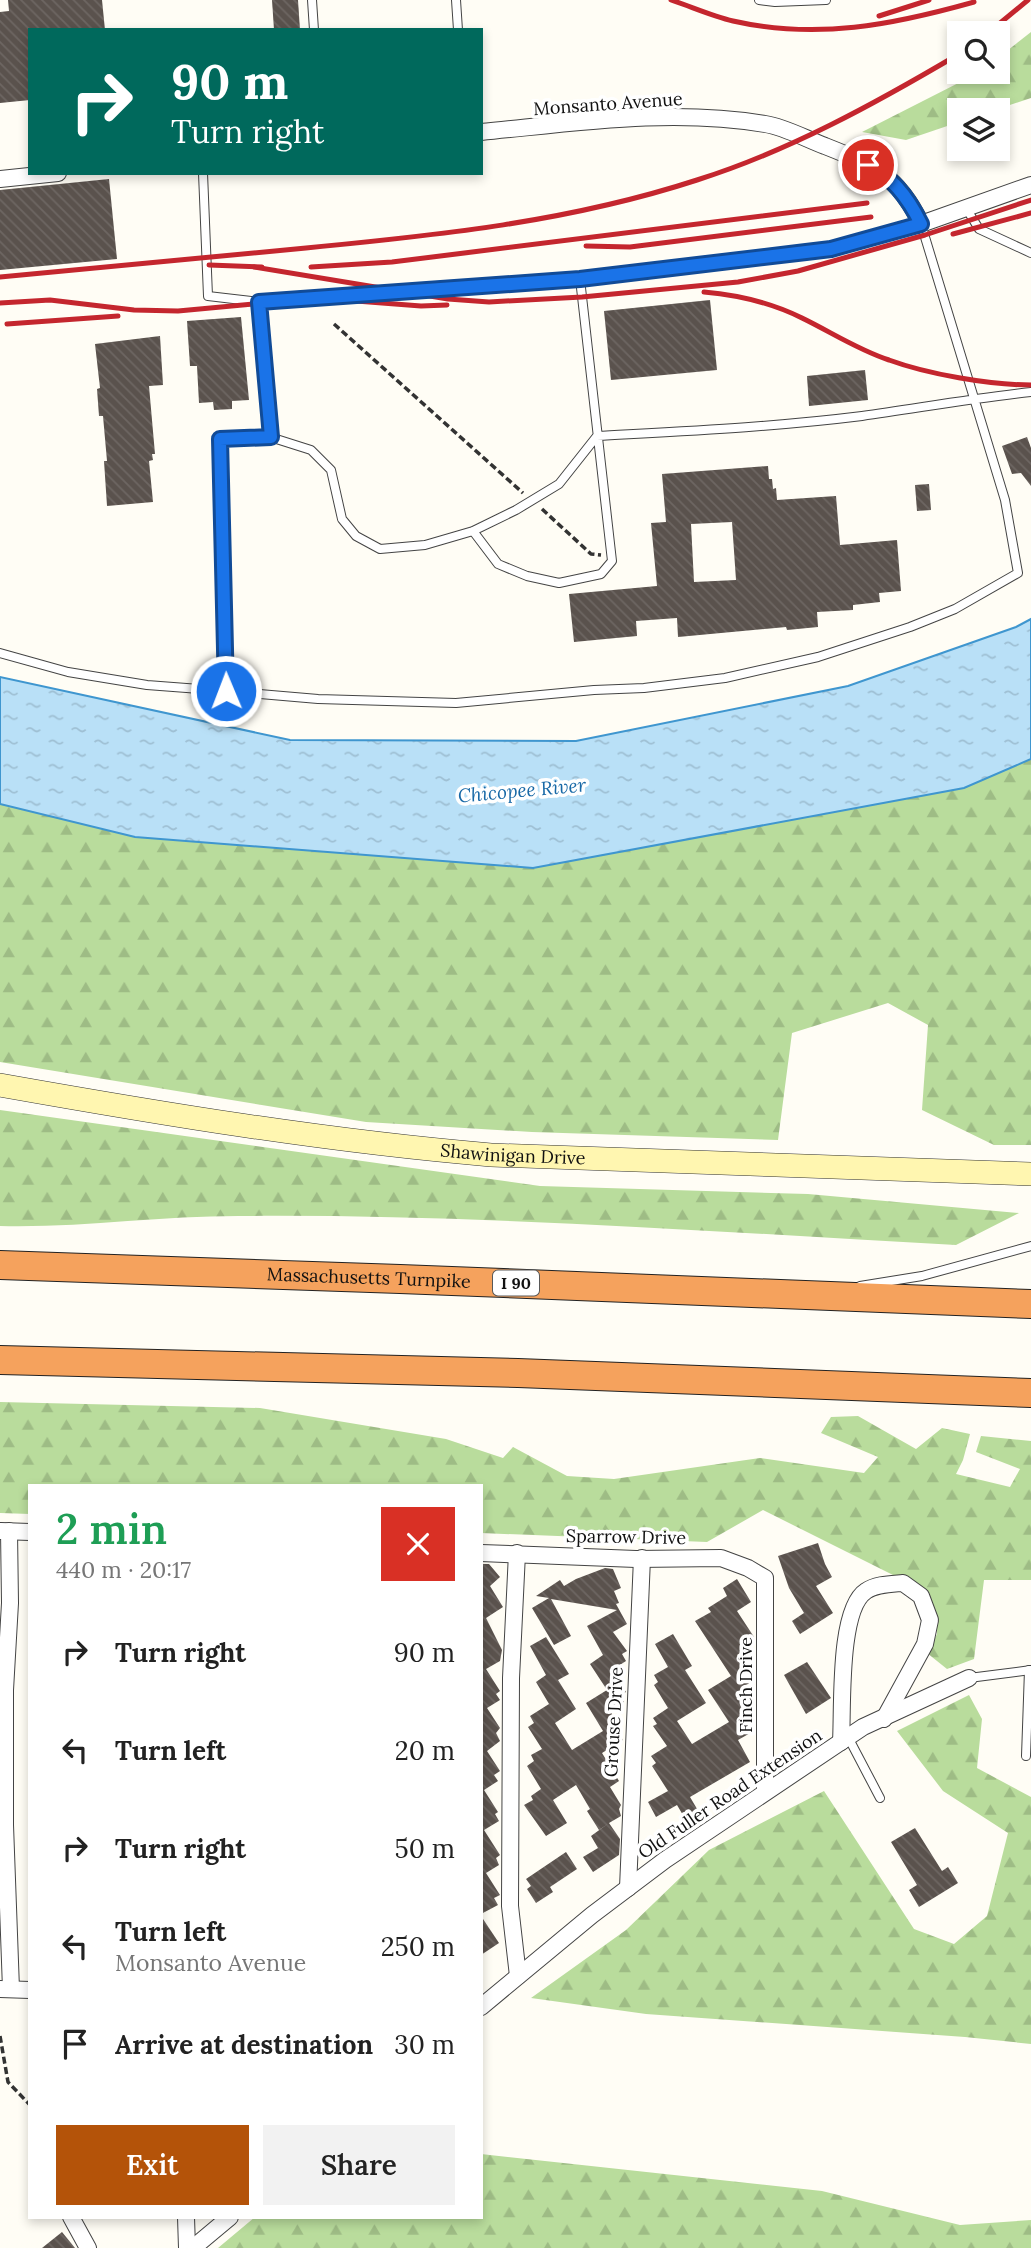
<!DOCTYPE html>
<meta charset="utf-8">
<style>
body{margin:0;font-family:Lora,serif;background:#f2f2f2;color:#222;height:100vh;display:flex;flex-direction:column;font-size:26px;white-space:nowrap}
*{box-sizing:border-box;margin:0}
p{font-size:23px;color:#767676}
.icon{flex:none;width:38px;height:38px;fill:none;stroke:currentColor;stroke-width:2;stroke-linecap:round;stroke-linejoin:round}
.map{position:relative;flex:1;overflow:hidden}
.drawer{position:absolute;left:28px;top:1484px;width:455px;height:735px;display:flex;flex-direction:column;background:#fff;border-radius:0px;box-shadow:0 4px 10px #0003}
.drawer>*{flex:none}
.top-card{position:absolute;left:28px;top:28px;width:455px;height:147px;border-radius:0px;box-shadow:0 4px 10px #0003;background:#00695c;color:#fff;overflow:hidden}
.buttons{position:absolute;left:947px;top:21px;display:grid;gap:14px}
.buttons a{display:grid;place-items:center;width:63px;height:63px;border-radius:0px;background:#fff;box-shadow:0 4px 10px #0003;font-size:35px}
.pin{position:absolute;display:grid;place-items:center;width:60px;height:60px;color:#fff;margin:-30px;border:4px solid #fff;border-radius:50%;box-shadow:0 2px 7px #0007}
.me{position:absolute;width:77px;margin:-38px;rotate:359deg;stroke-linejoin:round;filter:drop-shadow(0 0 5px #0008)}
.turn{display:flex;align-items:center;gap:24px;height:147px;padding:0 28px;font-size:32px}
.turn .icon{width:91px;height:91px;stroke-width:2.5}
.turn b{display:block;font-size:49px;line-height:60px}
.round{display:grid;place-items:center;flex:none;width:74px;height:74px;border-radius:0px;background:#f2f2f2}
.summary{display:flex;align-items:center;justify-content:space-between;height:119px;padding:0 28px}
h1{font-size:42px;font-weight:600;line-height:52px;color:#1e9e55}
.cta{display:flex;gap:14px;margin-top:auto;padding:14px 28px}
.cta a{flex:1;height:80px;border-radius:0px;background:#b45309;color:#fff;font-size:28px;font-weight:600;line-height:80px;text-align:center}
.cta a+a{background:#f2f2f2;color:#222}
ul{padding:0;list-style:none}
li{display:flex;align-items:center;gap:21px;height:98px;padding:0 28px}
li div{flex:1}
li b{display:block;font-size:26px}
li em{font-style:normal}
.map>svg:first-child{display:block}
.forest{fill:url(#forest-firs)}
.water{fill:url(#water-ripples);stroke:#3f96cf;stroke-width:2}
.building{fill:url(#building-back-hatch);fill-rule:evenodd}
.lines{fill:none;stroke-linecap:round;stroke-linejoin:round}
.service-casing{stroke:#444;stroke-width:10}
.minor-casing{stroke:#444;stroke-width:18}
.secondary-casing{stroke:#333;stroke-width:24}
.motorway-casing{stroke:#222;stroke-width:30}
.path{stroke:#333;stroke-width:3.5;stroke-dasharray:7 3.5;stroke-linecap:butt}
.service{stroke:#fff;stroke-width:8}
.minor{stroke:#fff;stroke-width:16}
.secondary{stroke:#fff6b0;stroke-width:23}
.motorway{stroke:#f5a25d;stroke-width:28}
.rail{stroke:#c4262e;stroke-width:5}
.route-casing{stroke:#114b97;stroke-width:18}
.route{stroke:#1a73e8;stroke-width:12}
.labels{text-anchor:middle;stroke-width:7;stroke-linejoin:round;paint-order:stroke}
.shield{fill:#fff;stroke:#585858;stroke-width:2}
.shield-label{font-size:16px;font-weight:bold;fill:#111}
.street-label{font-size:18px;fill:#111;stroke:#fff}
.water-label{font-size:19px;font-style:italic;fill:#1768a6;stroke:#fff}
</style>
<div class="map">
<svg width="1031" height="2248" viewBox="0 0 1031 2248">
<defs>
<pattern id="forest-firs" width="22" height="20" patternUnits="userSpaceOnUse" patternTransform="scale(1.75)"><rect width="22" height="20" fill="#b9dc9c"/><path d="M5 1l3.5 6h-7zM16 11l3.5 6h-7z" fill="#9ebc85"/></pattern>
<pattern id="water-ripples" width="26" height="14" patternUnits="userSpaceOnUse" patternTransform="scale(1.75)"><rect width="26" height="14" fill="#b9e0f7"/><path d="M2 4q2-2 4 0t4 0M15 11q2-2 4 0t4 0" fill="none" stroke="#9ebfd3"/></pattern>
<pattern id="building-back-hatch" width="6" height="6" patternUnits="userSpaceOnUse" patternTransform="scale(1.75)"><rect width="6" height="6" fill="#5a524d"/><path d="M-1 5l2 2M0 0l6 6M5-1l2 2" fill="none" stroke="#6d6662"/></pattern>
</defs>
<rect width="100%" height="100%" fill="#fffdf5"/>
<!-- forest -->
<g class="forest">
<polygon points="1031,32 1031,98 995,110 959,110 959,122 906,140 862,132 980,72 998,72 998,58"/>
<polygon points="1031,759 1031,1145 994,1145 922,1110 928,1025 888,1003 792,1033 778,1140 532,1132 366,1122 0,1062 0,804 135,837 964,788"/>
<path d="M0 1110 540 1186 808 1194 1019 1213 956 1245C717 1232 478 1214 238 1216 158 1216 79 1228 0 1226Z"/>
<polygon points="0,1402 260,1408 446,1439 503,1458 513,1447 567,1476 614,1479 760,1458 864,1473 878,1457 821,1433 831,1417 858,1416 916,1449 942,1428 970,1434 963,1460 956,1474 1010,1487 1020,1469 976,1452 981,1436 1031,1441 1031,1580 984,1580 974,1659 947,1669 927,1653 937,1634 929,1593 763,1510 707,1542 481,1533 481,1486 30,1486 30,1514 0,1513"/>
<polygon points="969,1695 982,1719 977,1768 1031,1797 1031,2044 965,2037 646,2014 531,1998 626,1930 709,1850 824,1791 914,1929 954,1944 987,1916 1008,1833 943,1791 897,1731"/>
<polygon points="481,2154 822,2191 960,2225 1031,2220 1031,2248 218,2248 255,2217 481,2217"/>
</g>
<!-- water -->
<polygon class="water" points="1031,619 1031,759 964,788 533,868 135,837 0,804 0,677 290,740 576,741 848,686 1016,627"/>
<!-- building -->
<g class="building">
<polygon points="8,0 102,0 105,30 30,30 30,100 0,103 0,12 9,11"/>
<polygon points="272,0 298,0 300,30 274,30"/>
<polygon points="109,179 117,259 0,270 0,190"/>
<polygon points="710,300 717,370 611,380 604,311"/>
<polygon points="241,317 249,400 232,401 232,409 214,410 213,402 199,403 197,366 190,366 187,321"/>
<polygon points="160,336 163,385 149,386 155,454 152,454 153,460 149,461 153,502 107,506 104,461 107,461 103,416 99,416 97,389 100,388 95,344"/>
<polygon points="865,370 868,400 809,406 807,376"/>
<polygon points="1027,437 1031,448 1031,486 1021,473 1012,474 1002,446"/>
<path d="M768 466 769 479H772L773 489 776 488 777 500 836 496 840 545 897 540 901 591 879 593 880 602 853 605V610L817 612 818 627 787 630 786 627 678 637 677 618 636 621 637 636 574 642 569 594 657 586 651 523 666 522 662 474ZM732 522 736 580 694 582 691 524Z"/>
<polygon points="929,484 931,510 917,511 915,485"/>
<polygon points="818,1543 825,1564 832,1577 816,1586 833,1613 800,1634 792,1621 804,1613 789,1588 778,1556"/>
<polygon points="481,1564 489,1564 500,1577 490,1586 503,1607 486,1618 502,1650 500,1661 486,1669 500,1691 496,1694 500,1700 487,1708 500,1728 496,1733 500,1741 487,1751 500,1771 494,1775 498,1781 484,1790 498,1812 495,1814 499,1821 484,1830 500,1855 496,1858 499,1865 486,1873 500,1895 494,1898 498,1905 481,1914"/>
<polygon points="605,1568 613,1569 621,1588 614,1591 619,1603 616,1604 627,1624 613,1632 627,1651 622,1654 626,1661 612,1670 626,1692 620,1695 624,1702 610,1711 623,1731 619,1734 623,1740 602,1753 619,1781 610,1787 621,1805 619,1809 621,1816 609,1823 620,1839 619,1855 593,1872 583,1857 598,1848 591,1836 609,1823 599,1830 587,1811 590,1809 576,1785 553,1800 567,1823 546,1836 524,1805 533,1800 531,1796 541,1789 527,1766 534,1761 531,1755 542,1749 528,1727 534,1723 530,1716 549,1704 536,1682 546,1675 530,1646 546,1637 569,1674 558,1680 576,1709 555,1723 572,1750 603,1731 586,1703 607,1690 590,1664 603,1655 587,1626 617,1610 551,1599 571,1636 554,1645 532,1608 549,1598 536,1596 560,1580 564,1586 576,1579"/>
<polygon points="737,1579 751,1602 737,1611 754,1637 750,1640 753,1644 737,1655 751,1678 748,1680 750,1683 744,1686 746,1689 737,1694 753,1722 747,1725 752,1732 738,1740 750,1762 690,1797 703,1819 690,1827 677,1805 656,1817 648,1802 668,1791 652,1766 656,1763 651,1756 667,1746 653,1726 657,1724 653,1718 668,1708 654,1685 658,1682 654,1675 668,1667 655,1644 673,1634 692,1666 685,1670 706,1703 677,1721 692,1744 729,1722 708,1690 731,1676 695,1621 711,1612 708,1608 727,1596 723,1588"/>
<polygon points="807,1662 831,1698 806,1714 784,1675"/>
<polygon points="915,1828 942,1871 948,1867 958,1883 919,1907 909,1890 917,1885 891,1842"/>
<polygon points="566,1852 577,1869 550,1887 553,1892 536,1903 527,1889 531,1886 526,1879"/>
<polygon points="481,1916 499,1943 481,1955"/>
<polygon points="62,2232 75,2248 42,2248"/>
</g>
<g class="lines">
<!-- service casing -->
<g class="service-casing">
<g id="service">
<polyline points="312,0 314,30"/>
<polyline points="456,0 458,30"/>
<polyline points="759,0 775,2 826,0"/>
<polyline points="203,173 208,296 259,302 270,437"/>
<polyline points="966,208 979,229 1031,253"/>
<polyline points="259,302 580,279"/>
<path d="M473 531 498 564 527 576 559 583 601 574 612 561 580 279 831 249 921 224 1005 500 1018 573 955 609 910 627 818 657 725 678 644 688 594 690 456 703 318 699 226 691 220 439 270 437 311 450 331 470 342 519 356 536 380 549 425 545 473 531 516 510 559 484 597 436C686 431 774 427 862 416 919 408 974 398 1031 392"/>
<polyline points="0,653 68,672 147,685 226,691"/>
<polyline points="860,1286 922,1276 1031,1246"/>
<polyline points="969,1678 1031,1670"/>
<polyline points="848,1737 880,1798"/>
<polyline points="1026,1756 1029,1670"/>
</g>
</g>
<!-- minor casing -->
<g class="minor-casing">
<g id="minor">
<path d="M481 132C575 123 671 108 765 124 785 127 806 139 825 146 873 165 898 175 921 224L1031 185"/>
<polyline points="0,179 58,173"/>
<polyline points="1,1531 30,1532"/>
<polyline points="9,1531 10,1603 5,1690 5,1825 11,1989"/>
<polyline points="481,1553 636,1559 721,1558 748,1568 765,1578 765,1792"/>
<polyline points="517,1553 511,1678 510,1906 518,1976"/>
<path d="M841 1742C843 1708 838 1609 866 1591 876 1584 891 1584 903 1583L921 1596 930 1620 925 1644 884 1719"/>
<polyline points="628,1888 642,1558"/>
<polyline points="0,1989 30,1990"/>
<polyline points="481,2007 592,1915 665,1860 863,1727 969,1678"/>
<polyline points="71,2217 88,2248"/>
<polyline points="186,2217 187,2248"/>
<polyline points="193,2248 230,2217"/>
</g>
</g>
<!-- secondary casing -->
<g class="secondary-casing">
<g id="secondary">
<path id="s1" d="M0 1085C163 1114 326 1141 491 1155L1031 1174"/>
</g>
</g>
<!-- motorway casing -->
<g class="motorway-casing">
<g id="motorway">
<path id="s2" d="M0 1265 400 1279 1031 1304"/>
<polyline points="0,1360 518,1373 1031,1393"/>
</g>
</g>
<!-- path -->
<g class="path">
<polyline points="334,324 523,493"/>
<polyline points="542,509 591,554 601,555"/>
<polyline points="0,2036 8,2082 30,2105"/>
</g>
<!-- service -->
<use href="#service" class="service"/>
<!-- minor -->
<use href="#minor" class="minor"/>
<!-- secondary -->
<use href="#secondary" class="secondary"/>
<!-- motorway -->
<use href="#motorway" class="motorway"/>
<!-- rail -->
<g class="rail">
<path d="M671 0C692 7 712 16 733 21 817 40 892 25 974 2"/>
<polyline points="879,16 929,0"/>
<polyline points="988,33 1028,0"/>
<polyline points="953,234 1031,213"/>
<polyline points="586,246 630,247 871,217"/>
<polyline points="209,265 262,267"/>
<polyline points="254,267 448,299 489,302 582,297 738,282 798,271 925,235 1031,200"/>
<polyline points="311,267 392,262 867,203"/>
<path d="M0 277C102 267 204 258 306 248 440 235 568 222 697 180 789 151 876 103 959 54"/>
<path d="M704 292C738 295 772 303 802 318 831 332 858 350 889 360 927 374 990 385 1031 385"/>
<polyline points="0,303 50,300 134,310 178,311 317,298 421,306 447,305"/>
<polyline points="7,324 118,316"/>
</g>
</g>
<g class="lines">
<!-- route casing -->
<g class="route-casing">
<path id="route" d="M226 691 220 439 271 437 259 302 580 279 806 252 831 249 921 224C909 199 893 177 868 165"/>
</g>
<!-- route -->
<use href="#route" class="route"/>
</g>
<g class="labels">
<!-- shield labels -->
<rect class="shield" x="493" y="1270.5" width="46" height="25" rx="5"/>
<g class="shield-label">
<text x="516" y="1289">I 90</text>
</g>
<!-- street labels -->
<g class="street-label">
<text transform="translate(608 104) rotate(-4)" y="6">Monsanto Avenue</text>
<text dy="6" stroke="none"><textPath href="#s1" startOffset="518">Shawinigan Drive</textPath></text>
<text dy="6" stroke="none"><textPath href="#s2" startOffset="369">Massachusetts Turnpike</textPath></text>
<text transform="translate(626 1537) rotate(1)" y="6">Sparrow Drive</text>
<text transform="translate(746 1685) rotate(-90)" y="6">Finch Drive</text>
<text transform="translate(614 1722) rotate(-87)" y="6">Grouse Drive</text>
<text transform="translate(730 1794) rotate(-34)" y="6">Old Fuller Road Extension</text>
</g>
<!-- water labels -->
<g class="water-label">
<text transform="translate(522 790) rotate(-5)" y="7">Chicopee River</text>
</g>
</g>
</svg>
<div class="buttons">
<a><svg class="icon" aria-label="search" viewBox="0 0 24 24"><circle cx="10" cy="10" r="6"/><path d="M15 15l6 6"/></svg></a>
<a><svg class="icon" aria-label="layers" viewBox="0 0 24 24"><path d="M12 4l9 5-9 5-9-5zM3 14l9 5 9-5"/></svg></a>
</div>
<div class="pin" style="left:868px;top:165px;background:#d93025"><svg class="icon" aria-label="arrive" viewBox="0 0 24 24"><path d="M6 21V4h12l-3 4 3 4H6"/></svg></div>
<svg class="me" style="left:226px;top:691px" viewBox="-20 -20 40 40"><circle r="17" fill="#1a73e8" stroke="#fff" stroke-width="3"/><path d="M0-11L8 9 0 5-8 9z" fill="#fff"/></svg>
<div class="top-card">
<div class="turn"><svg class="icon" aria-label="right" viewBox="0 0 24 24"><path d="M7 20v-9h11M14 6l5 5-5 5"/></svg><div><b>90 m</b>Turn right</div></div>
</div>
<section class="drawer">
<div class="summary"><div><h1>2 min</h1><p>440 m · 20:17</p></div><a class="round" style="background:#d93025;color:#fff"><svg class="icon" aria-label="close" viewBox="0 0 24 24"><path d="M6 6l12 12M18 6L6 18"/></svg></a></div>
<ul>
<li><svg class="icon" aria-label="right" viewBox="0 0 24 24"><path d="M7 20v-9h11M14 6l5 5-5 5"/></svg><div><b>Turn right</b></div><em>90 m</em></li>
<li><svg class="icon" aria-label="left" viewBox="0 0 24 24"><path d="M17 20v-9H6M10 6l-5 5 5 5"/></svg><div><b>Turn left</b></div><em>20 m</em></li>
<li><svg class="icon" aria-label="right" viewBox="0 0 24 24"><path d="M7 20v-9h11M14 6l5 5-5 5"/></svg><div><b>Turn right</b></div><em>50 m</em></li>
<li><svg class="icon" aria-label="left" viewBox="0 0 24 24"><path d="M17 20v-9H6M10 6l-5 5 5 5"/></svg><div><b>Turn left</b><p>Monsanto Avenue</p></div><em>250 m</em></li>
<li><svg class="icon" aria-label="arrive" viewBox="0 0 24 24"><path d="M6 21V4h12l-3 4 3 4H6"/></svg><div><b>Arrive at destination</b></div><em>30 m</em></li>
</ul>
<div class="cta"><a>Exit</a><a>Share</a></div>
</section>
</div>
